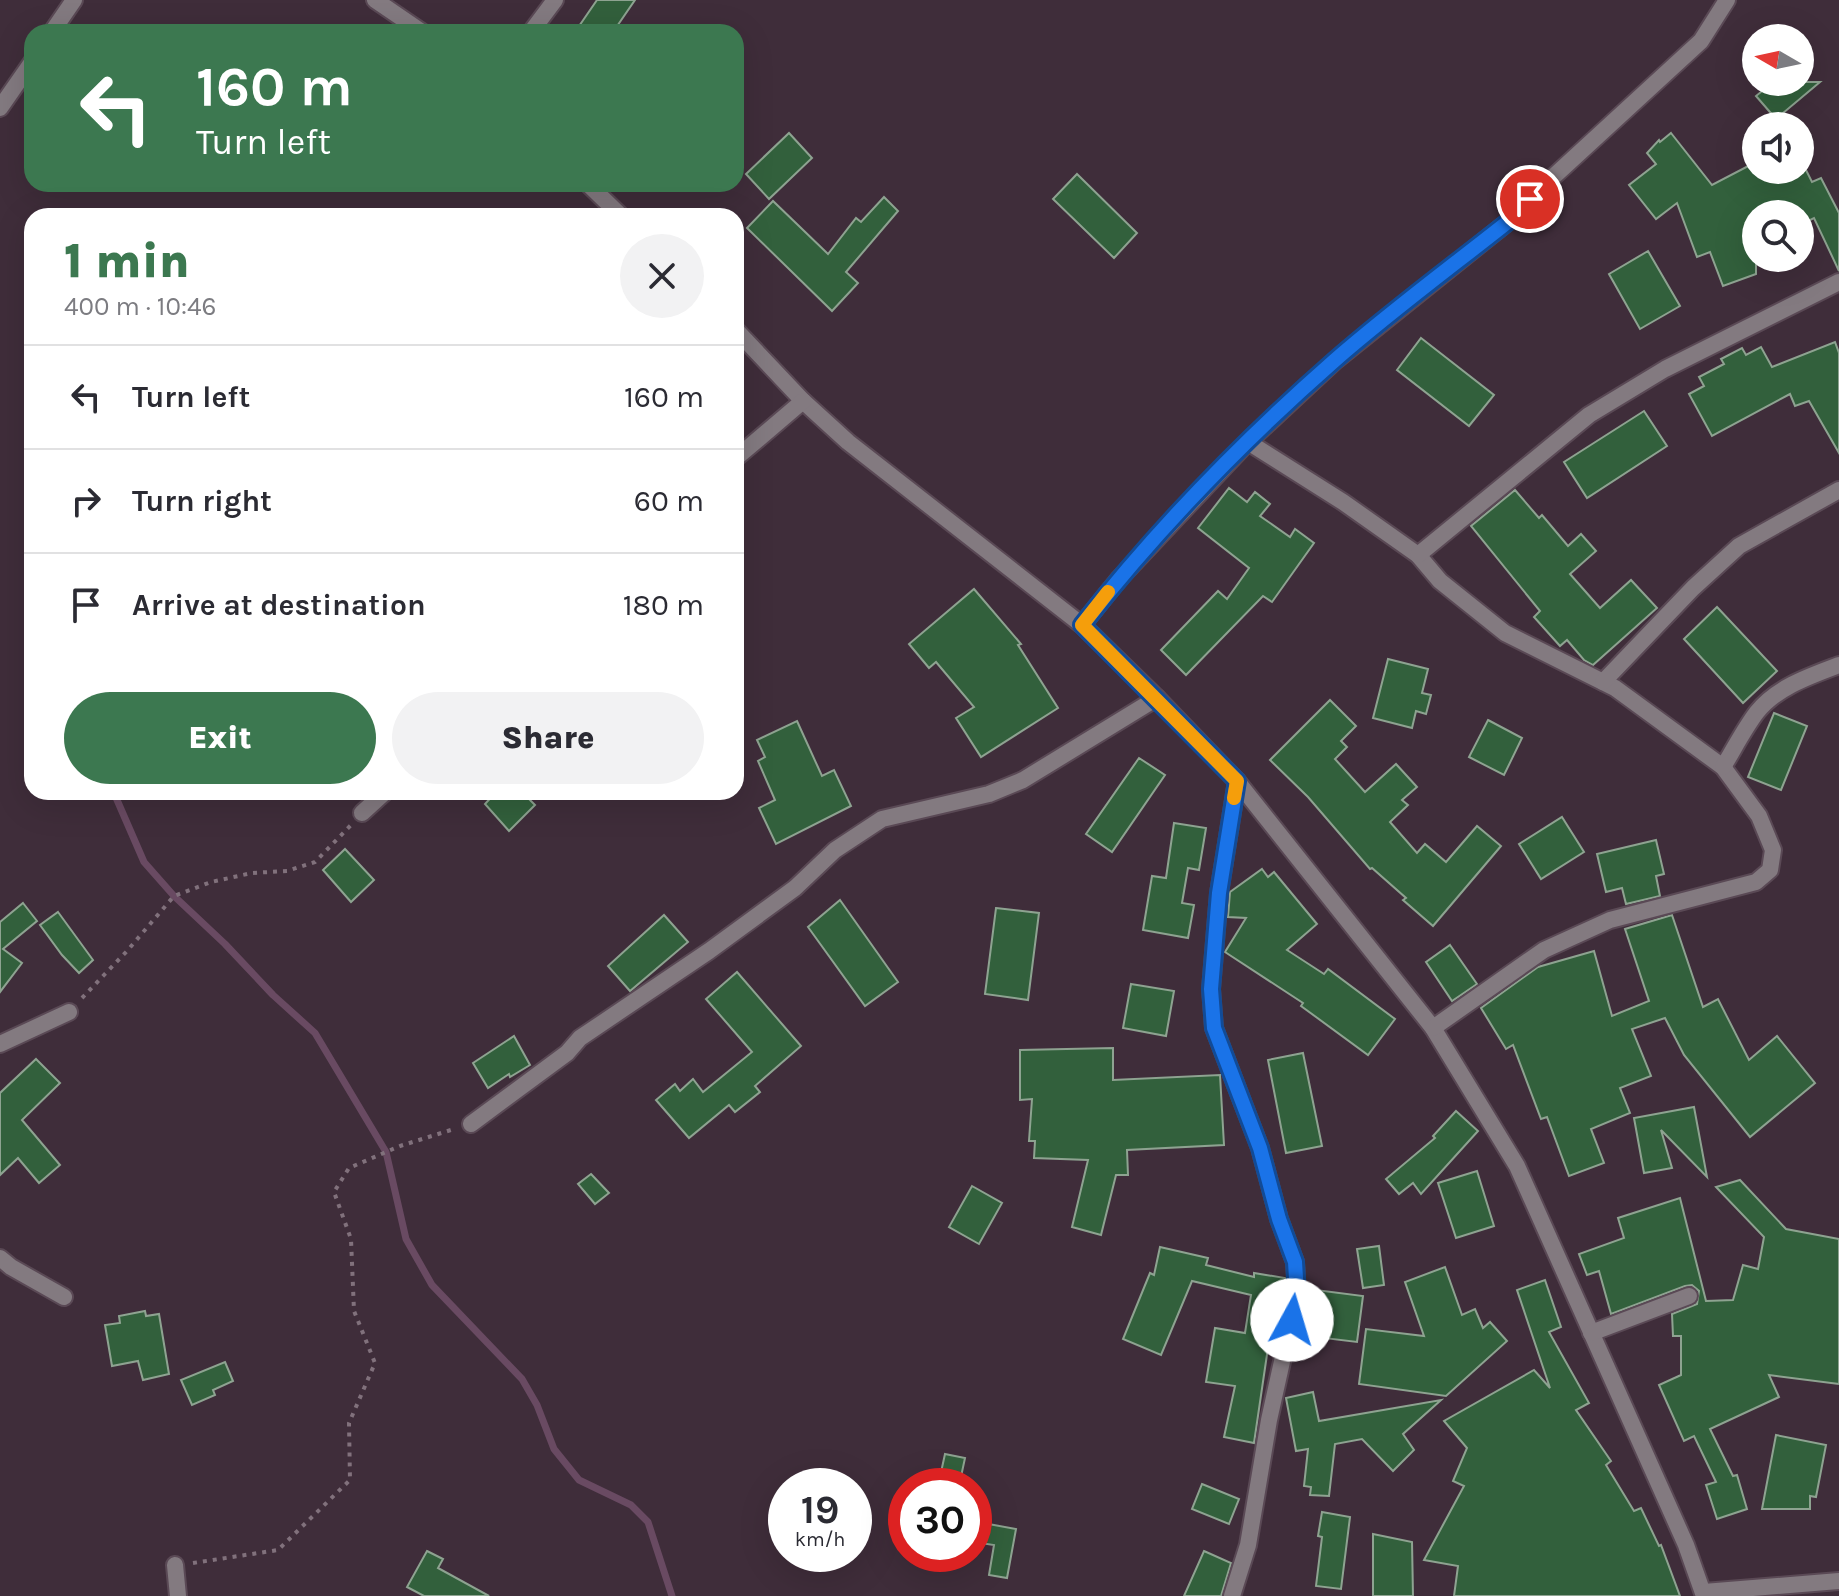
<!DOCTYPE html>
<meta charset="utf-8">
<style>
body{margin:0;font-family:Karla,sans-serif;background:#f2f2f3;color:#2b2b33;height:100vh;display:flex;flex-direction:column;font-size:30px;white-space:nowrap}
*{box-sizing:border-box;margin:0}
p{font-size:26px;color:#7c7c81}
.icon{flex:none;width:44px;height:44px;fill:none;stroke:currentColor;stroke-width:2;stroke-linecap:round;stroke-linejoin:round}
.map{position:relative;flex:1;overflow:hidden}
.sheet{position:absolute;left:24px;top:208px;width:720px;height:592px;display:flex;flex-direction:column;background:#fff;border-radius:24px;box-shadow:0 8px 32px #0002}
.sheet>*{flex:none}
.guide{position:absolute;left:24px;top:24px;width:720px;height:168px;border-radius:24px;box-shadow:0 8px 32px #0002;background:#3c7850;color:#fff;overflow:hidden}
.needle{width:52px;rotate:279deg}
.fabs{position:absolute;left:1742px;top:24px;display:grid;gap:16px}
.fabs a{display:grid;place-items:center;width:72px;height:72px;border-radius:50%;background:#fff;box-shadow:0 8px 32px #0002;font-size:40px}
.speed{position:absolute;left:768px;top:1468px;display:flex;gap:16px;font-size:40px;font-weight:700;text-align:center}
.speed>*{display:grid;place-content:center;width:104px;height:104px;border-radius:50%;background:#fff;box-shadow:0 8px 32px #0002;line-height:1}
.speed small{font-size:20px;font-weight:400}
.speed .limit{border:12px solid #d22;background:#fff;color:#111}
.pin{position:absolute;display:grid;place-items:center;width:68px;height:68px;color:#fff;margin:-34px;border:4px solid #fff;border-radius:50%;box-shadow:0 2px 8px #0007}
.me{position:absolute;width:88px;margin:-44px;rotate:6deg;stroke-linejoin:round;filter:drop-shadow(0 0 6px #0008)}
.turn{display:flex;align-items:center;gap:28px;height:168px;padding:0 40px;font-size:36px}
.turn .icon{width:104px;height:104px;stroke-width:2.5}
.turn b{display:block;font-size:56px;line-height:68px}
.round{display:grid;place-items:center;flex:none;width:84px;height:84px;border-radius:42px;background:#f2f2f3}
.headline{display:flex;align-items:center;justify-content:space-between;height:136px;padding:0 40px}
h1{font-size:48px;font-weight:800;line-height:60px;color:#3c7850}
.primary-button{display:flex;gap:16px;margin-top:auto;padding:16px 40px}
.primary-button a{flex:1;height:92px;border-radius:48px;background:#3c7850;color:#fff;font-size:32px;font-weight:800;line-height:92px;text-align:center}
.primary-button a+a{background:#f2f2f3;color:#2b2b33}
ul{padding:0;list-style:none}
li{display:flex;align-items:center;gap:24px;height:104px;padding:0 40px;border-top:2px solid #e1e1e2}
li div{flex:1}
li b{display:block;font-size:30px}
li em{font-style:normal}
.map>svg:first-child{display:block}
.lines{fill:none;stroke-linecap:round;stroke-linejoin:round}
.stream{stroke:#694a62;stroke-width:7}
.building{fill:#32603c;stroke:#8ea391;stroke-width:2}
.street-casing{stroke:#5a4955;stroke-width:20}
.path{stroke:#81717c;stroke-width:4;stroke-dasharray:4 6;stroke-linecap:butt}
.street{stroke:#837a80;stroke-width:16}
.route-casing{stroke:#114b97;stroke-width:20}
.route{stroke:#1a73e8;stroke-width:14}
.slow{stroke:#f59e0b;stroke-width:14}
</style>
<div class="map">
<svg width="1839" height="1596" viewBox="0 0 1839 1596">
<rect width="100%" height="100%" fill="#3f2d3a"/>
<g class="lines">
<!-- stream -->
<polyline class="stream" points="114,793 144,862 174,896 225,944 273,995 315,1033 386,1152 406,1239 432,1285 522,1379 537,1405 554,1449 579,1480 631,1505 648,1522 672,1596"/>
</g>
<!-- building -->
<g class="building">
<polygon points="597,0 635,0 613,32 575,32"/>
<polygon points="1773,82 1820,82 1776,119 1756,96"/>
<polygon points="789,133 812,158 769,199 746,174"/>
<polygon points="1671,133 1712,185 1756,162 1756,170 1806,170 1812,182 1821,178 1839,213 1839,271 1814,218 1800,225 1800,214 1756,214 1756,274 1723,286 1710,252 1697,257 1677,203 1656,219 1629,185 1656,164 1647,153 1659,140 1660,142"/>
<polygon points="1077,174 1137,233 1114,258 1053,199"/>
<polygon points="884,197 898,211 846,272 858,283 832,311 747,228 773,201 828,254 856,218 861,222"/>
<polygon points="1648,251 1680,306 1640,329 1609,274"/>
<polygon points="1421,338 1494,395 1469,426 1397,370"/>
<polygon points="1835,342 1839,353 1839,453 1809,401 1795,406 1790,394 1712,436 1689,394 1704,386 1699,377 1724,364 1721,359 1742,348 1746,355 1761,347 1772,367"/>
<polygon points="1644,411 1667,446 1587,498 1564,462"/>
<polygon points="1229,488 1247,502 1255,492 1270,504 1260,516 1290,537 1295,529 1314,543 1272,602 1263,596 1186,675 1161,650 1218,591 1227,599 1249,568 1198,528"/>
<polygon points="1515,490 1539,518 1542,515 1568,546 1581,534 1596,551 1570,574 1600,608 1631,580 1657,608 1593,665 1584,660 1567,640 1560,646 1534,617 1540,611 1471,526"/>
<polygon points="974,589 1021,644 1018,645 1058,708 981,757 956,718 974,707 936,662 929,668 909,644"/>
<polygon points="1717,607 1777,671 1743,703 1684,639"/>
<polygon points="1388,659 1428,669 1422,693 1431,695 1426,714 1416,711 1412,728 1373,718"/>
<polygon points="1330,700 1356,726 1341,741 1347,747 1335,759 1365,792 1396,764 1417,787 1402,800 1408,805 1390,822 1417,853 1425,844 1446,862 1477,826 1501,846 1433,926 1403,900 1406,898 1372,868 1370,869 1308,797 1270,760"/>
<polygon points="1774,713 1807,726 1781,790 1748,777"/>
<polygon points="1488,720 1522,738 1504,775 1469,757"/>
<polygon points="797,721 822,776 834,770 851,806 776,844 759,808 775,800 758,761 765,757 757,740"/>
<polygon points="1139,758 1165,775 1112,852 1086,834"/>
<polygon points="496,792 522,792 535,805 509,831 485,804"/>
<polygon points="1562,817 1584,852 1541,879 1519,844"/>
<polygon points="1174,823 1206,828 1199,870 1188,868 1182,903 1194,905 1188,938 1143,930 1152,876 1166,878"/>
<polygon points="1656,840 1664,874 1656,876 1660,896 1626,904 1622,888 1606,892 1597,854"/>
<polygon points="345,849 374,880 351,902 323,870"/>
<polygon points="1262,869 1268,877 1274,872 1317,924 1287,950 1324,974 1328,969 1395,1019 1368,1055 1301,1006 1303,1003 1225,952 1246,918 1228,917 1230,892"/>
<polygon points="840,900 898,982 865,1006 808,927"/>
<polygon points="23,903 37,921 3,949 22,963 0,992 0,922"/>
<polygon points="996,908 1039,913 1028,1000 985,994"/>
<polygon points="58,912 93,960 79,973 62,955 40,925"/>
<polygon points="664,915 688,942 630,991 608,966"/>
<polygon points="1672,915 1703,1007 1718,999 1749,1060 1777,1036 1815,1083 1750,1137 1684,1055 1665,1018 1632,1029 1651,1076 1620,1088 1630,1113 1591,1129 1604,1163 1569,1176 1547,1117 1541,1119 1513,1045 1506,1049 1481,1008 1538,967 1594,951 1612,1016 1649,1001 1625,929"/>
<polygon points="1450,945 1477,984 1452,1001 1426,962"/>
<polygon points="737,972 801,1046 755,1086 760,1092 735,1112 729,1105 689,1138 656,1100 675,1084 680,1091 693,1079 703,1092 752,1052 706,999"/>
<polygon points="1131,984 1174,991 1166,1036 1123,1028"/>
<polygon points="514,1036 530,1065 510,1077 509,1074 488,1088 473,1063"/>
<polygon points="1113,1048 1113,1080 1220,1075 1224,1145 1127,1150 1128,1175 1116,1175 1101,1235 1072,1227 1088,1160 1034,1158 1035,1141 1029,1141 1032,1099 1020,1100 1020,1050"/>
<polygon points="1303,1053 1322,1146 1286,1153 1268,1060"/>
<polygon points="36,1059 60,1083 22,1120 60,1165 39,1183 18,1158 0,1175 0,1093"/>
<polygon points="1694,1107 1707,1177 1661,1130 1672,1168 1644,1173 1634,1118"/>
<polygon points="1456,1111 1478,1131 1421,1194 1413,1183 1399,1194 1386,1179 1435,1138 1433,1136"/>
<polygon points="1477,1171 1494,1226 1456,1238 1438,1183"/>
<polygon points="591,1174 609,1193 595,1204 578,1184"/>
<polygon points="1740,1180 1786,1229 1839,1239 1839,1384 1769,1375 1779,1397 1710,1429 1733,1476 1737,1475 1747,1509 1717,1519 1706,1485 1716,1482 1694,1436 1684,1441 1659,1385 1681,1375 1681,1336 1673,1336 1672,1314 1697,1304 1699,1291 1692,1285 1685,1286 1611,1314 1599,1271 1587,1275 1579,1254 1624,1238 1618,1218 1680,1198 1706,1301 1733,1300 1743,1265 1758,1269 1764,1237 1716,1187"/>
<polygon points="972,1186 1002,1203 979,1244 949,1227"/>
<polygon points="1379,1246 1384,1285 1363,1288 1357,1249"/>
<polygon points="1160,1247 1208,1258 1206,1265 1254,1277 1254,1273 1285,1278 1286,1293 1277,1335 1270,1334 1254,1443 1224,1437 1235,1386 1206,1382 1215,1328 1245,1333 1251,1295 1192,1281 1161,1355 1123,1339 1150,1273 1154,1275"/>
<polygon points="1445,1267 1462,1315 1475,1309 1483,1328 1490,1322 1507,1341 1446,1396 1359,1384 1366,1329 1424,1336 1405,1282"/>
<polygon points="1545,1280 1561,1327 1549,1332 1589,1403 1576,1410 1611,1461 1606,1465 1634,1511 1641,1508 1659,1546 1661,1545 1680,1596 1454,1596 1458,1566 1424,1560 1464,1486 1453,1481 1467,1448 1444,1421 1534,1370 1550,1388 1517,1290"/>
<polygon points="1308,1289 1363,1296 1357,1342 1299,1335"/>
<polygon points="145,1311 146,1316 159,1314 169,1374 143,1380 138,1361 112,1366 105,1325 120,1323 119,1316"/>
<polygon points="225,1362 233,1381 213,1390 215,1395 192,1405 181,1380"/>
<polygon points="1313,1392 1319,1421 1441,1400 1403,1434 1414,1450 1393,1471 1362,1439 1335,1444 1329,1496 1310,1495 1311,1487 1304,1486 1308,1449 1296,1451 1286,1398"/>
<polygon points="1776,1435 1826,1445 1816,1497 1810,1496 1810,1509 1762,1509"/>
<polygon points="945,1454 965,1458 959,1486 938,1486"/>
<polygon points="1202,1484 1239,1499 1229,1524 1192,1509"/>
<polygon points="1322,1512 1350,1517 1341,1589 1316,1586 1322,1537 1318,1536"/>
<polygon points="983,1523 1016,1529 1007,1578 989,1575 994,1545 980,1543"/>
<polygon points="1373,1534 1412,1542 1413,1596 1373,1596"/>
<polygon points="427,1551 443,1559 438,1568 489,1596 424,1596 407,1587"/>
<polygon points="1204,1551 1231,1563 1221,1596 1184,1596"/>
</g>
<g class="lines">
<!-- street casing -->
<g class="street-casing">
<g id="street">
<polyline points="375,0 422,32"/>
<polyline points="52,32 74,0"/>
<polyline points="531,32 555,0"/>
<polyline points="0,108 32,62"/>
<polyline points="588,184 621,216"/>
<polyline points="736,330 803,401 848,442 1082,625 1157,698 1237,781 1433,1028 1517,1166 1686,1545 1704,1596"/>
<polyline points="1248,442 1343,502 1418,555 1440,581 1505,633 1615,688 1723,767 1759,816 1773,850 1770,870 1756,882 1610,920 1544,950 1433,1028"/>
<polyline points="736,458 803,401"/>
<polyline points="1418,555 1589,415 1665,369 1839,282"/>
<polyline points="1082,625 1119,579 1248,442 1335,361 1509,221 1552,178 1701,41 1727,0"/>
<polyline points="1603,682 1693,588 1739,546 1839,490"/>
<path d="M1723 767C1734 749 1744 729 1757 712 1777 687 1810 676 1839 665"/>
<polyline points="362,813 385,792"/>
<polyline points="0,1044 69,1012"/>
<polyline points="471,1124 567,1053 580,1038 709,951 795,888 835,850 882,819 989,794 1023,780 1157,698"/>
<polyline points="0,1258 11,1267 64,1297"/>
<polyline points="1591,1333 1689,1296"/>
<polyline points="175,1565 178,1596"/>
<polyline points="1704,1592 1839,1581"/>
<polyline points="1232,1596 1248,1545 1269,1420 1297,1294 1295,1262 1279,1219 1260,1148 1214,1028 1211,989 1219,893 1237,781"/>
</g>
</g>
<!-- path -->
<g class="path">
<polyline points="82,998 127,951 174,896 211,882 252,873 287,871 315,862 351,825"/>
<polyline points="193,1563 278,1550 350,1480 349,1423 375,1363 354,1311 351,1239 334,1192 349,1168 400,1146 454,1129"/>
</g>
<!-- street -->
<use href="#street" class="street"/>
</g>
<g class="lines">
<!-- route casing -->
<g class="route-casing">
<path id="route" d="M1292 1320 1297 1294 1295 1262 1279 1219 1260 1148 1214 1028 1211 989 1219 893 1237 781 1082 625C1156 531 1244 440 1334 361 1390 312 1451 267 1509 221L1530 199"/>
</g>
<!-- route -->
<use href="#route" class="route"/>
<!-- slow -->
<polyline class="slow" points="1108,592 1082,625 1237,781 1234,798"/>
</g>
</svg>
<div class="fabs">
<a><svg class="needle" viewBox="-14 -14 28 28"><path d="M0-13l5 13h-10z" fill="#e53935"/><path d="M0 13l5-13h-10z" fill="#7c7c81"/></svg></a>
<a><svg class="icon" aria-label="sound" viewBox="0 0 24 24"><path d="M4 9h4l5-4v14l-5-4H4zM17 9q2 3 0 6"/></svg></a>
<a><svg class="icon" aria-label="search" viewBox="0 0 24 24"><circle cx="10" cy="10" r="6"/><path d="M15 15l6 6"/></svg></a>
</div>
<div class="speed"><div>19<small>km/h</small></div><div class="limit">30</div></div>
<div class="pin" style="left:1530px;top:199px;background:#d93025"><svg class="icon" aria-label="arrive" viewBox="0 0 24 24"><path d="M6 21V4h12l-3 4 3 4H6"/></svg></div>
<svg class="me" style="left:1292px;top:1320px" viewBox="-20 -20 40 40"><circle r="19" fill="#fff"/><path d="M0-13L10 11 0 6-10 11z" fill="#1a73e8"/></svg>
<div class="guide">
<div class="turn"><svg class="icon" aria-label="left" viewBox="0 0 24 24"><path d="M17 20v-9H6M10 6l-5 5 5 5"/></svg><div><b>160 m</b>Turn left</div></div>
</div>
<section class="sheet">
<div class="headline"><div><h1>1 min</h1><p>400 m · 10:46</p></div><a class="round"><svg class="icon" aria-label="close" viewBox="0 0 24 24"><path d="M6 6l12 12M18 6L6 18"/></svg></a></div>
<ul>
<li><svg class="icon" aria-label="left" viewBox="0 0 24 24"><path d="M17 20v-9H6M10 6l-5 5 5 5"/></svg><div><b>Turn left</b></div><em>160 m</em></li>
<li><svg class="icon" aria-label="right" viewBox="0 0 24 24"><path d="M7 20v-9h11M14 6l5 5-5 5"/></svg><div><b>Turn right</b></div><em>60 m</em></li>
<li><svg class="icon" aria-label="arrive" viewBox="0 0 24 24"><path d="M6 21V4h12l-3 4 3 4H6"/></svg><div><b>Arrive at destination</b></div><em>180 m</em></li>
</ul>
<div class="primary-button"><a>Exit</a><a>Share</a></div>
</section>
</div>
